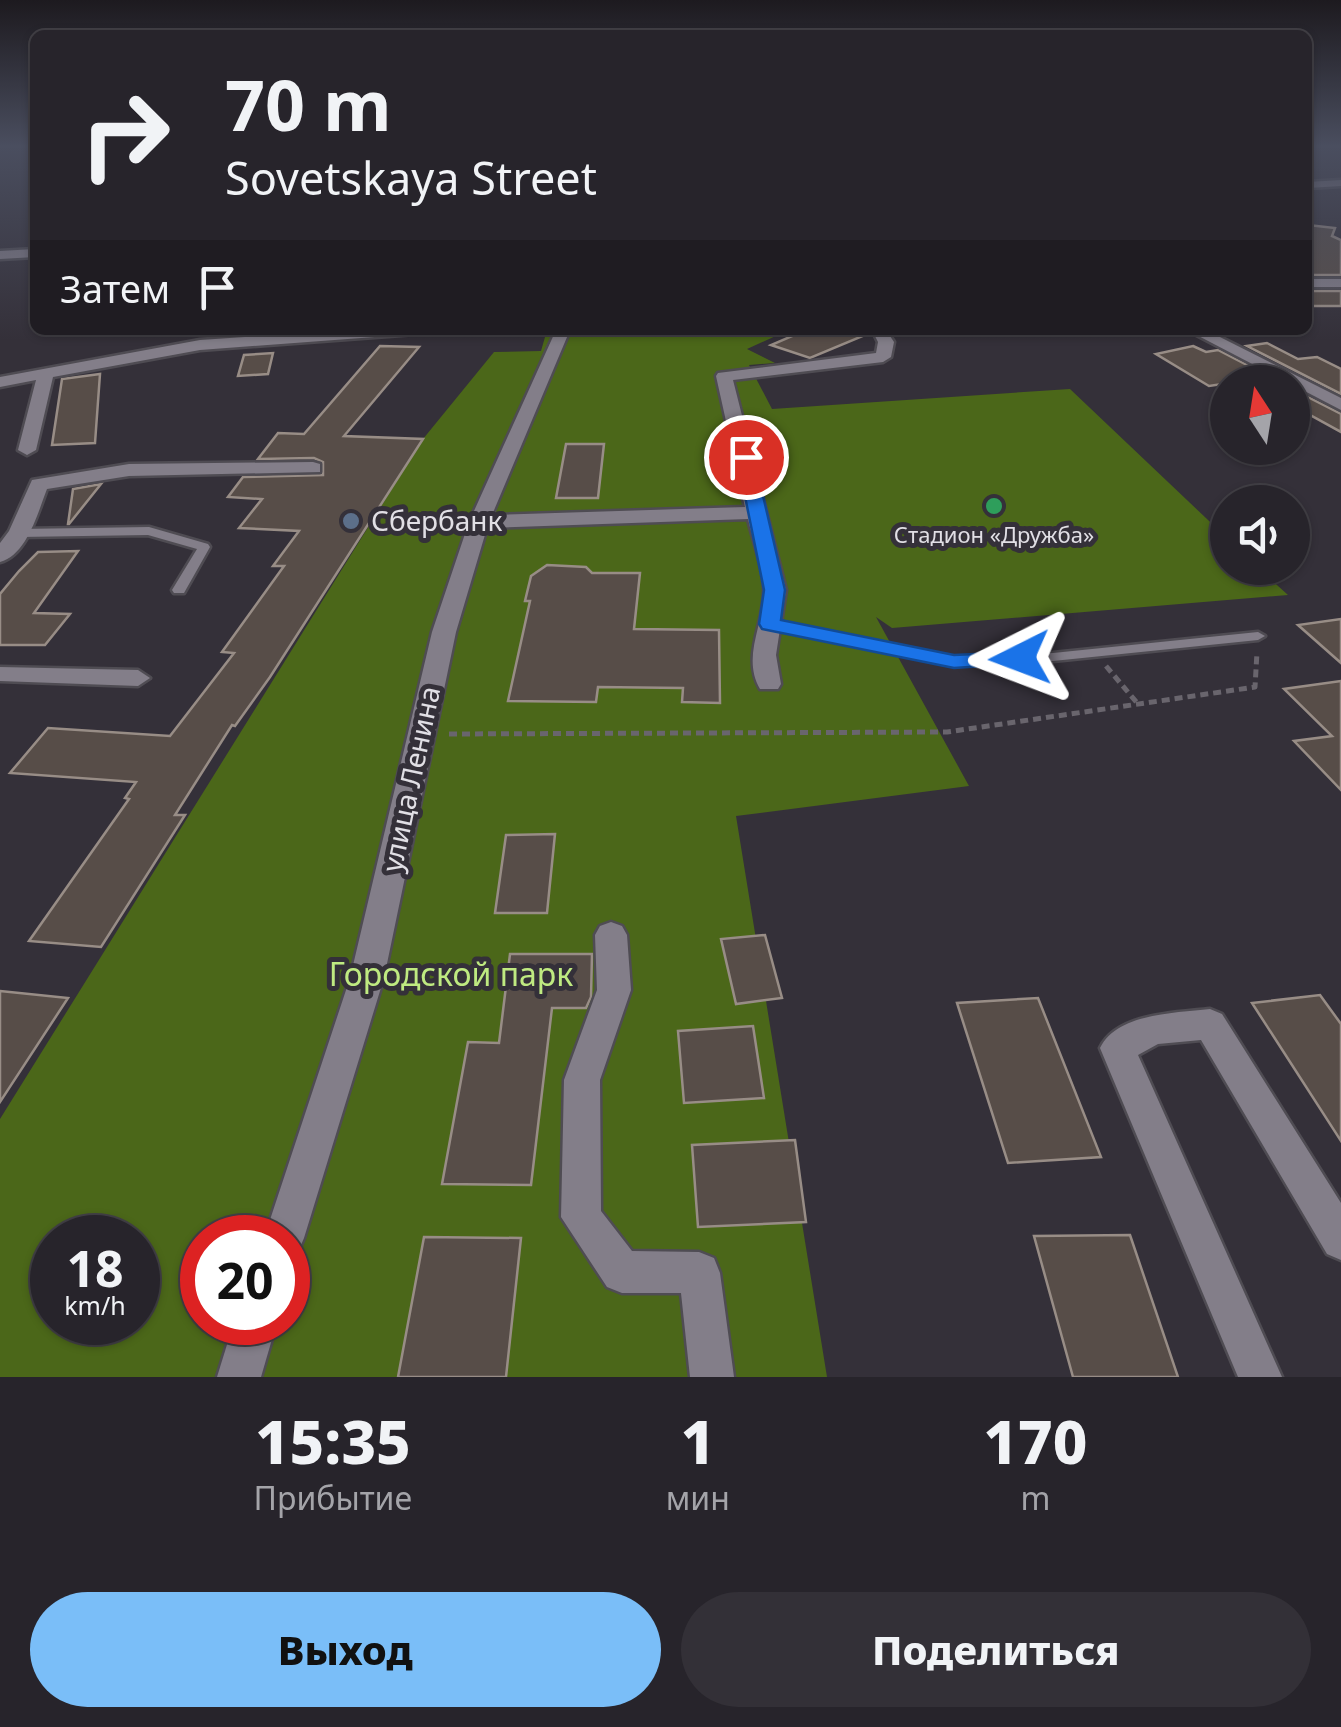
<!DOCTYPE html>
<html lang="ru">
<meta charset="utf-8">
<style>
body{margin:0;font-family:"Noto Sans",sans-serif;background:#333037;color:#f1f3f6;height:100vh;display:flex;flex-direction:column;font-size:38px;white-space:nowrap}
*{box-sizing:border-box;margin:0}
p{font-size:32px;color:#a4a4a9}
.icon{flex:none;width:55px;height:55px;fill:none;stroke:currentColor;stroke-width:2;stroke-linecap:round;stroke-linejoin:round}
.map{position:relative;height:1377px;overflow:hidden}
.panel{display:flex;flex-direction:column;background:#27242b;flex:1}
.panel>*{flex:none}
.banner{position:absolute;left:30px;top:30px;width:1282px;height:305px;border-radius:15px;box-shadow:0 2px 8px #0004,0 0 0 2px #434147;background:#27242b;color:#f1f3f6;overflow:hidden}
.needle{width:65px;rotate:348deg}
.controls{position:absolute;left:1210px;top:365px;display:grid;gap:20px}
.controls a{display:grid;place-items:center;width:100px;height:100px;border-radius:50%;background:#27242b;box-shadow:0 2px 8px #0004,0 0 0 2px #434147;font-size:50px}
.speed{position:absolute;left:30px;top:1215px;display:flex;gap:20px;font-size:50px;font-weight:700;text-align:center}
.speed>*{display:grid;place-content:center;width:130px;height:130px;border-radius:50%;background:#27242b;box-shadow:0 2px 8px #0004,0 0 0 2px #434147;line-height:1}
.speed small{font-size:25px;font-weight:400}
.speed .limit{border:15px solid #d22;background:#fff;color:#111}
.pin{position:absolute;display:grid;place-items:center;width:85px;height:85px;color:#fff;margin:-42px;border:5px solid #fff;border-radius:50%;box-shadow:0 2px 10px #0007}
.me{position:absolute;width:110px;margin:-55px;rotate:267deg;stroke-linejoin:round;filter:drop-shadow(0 0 8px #0008)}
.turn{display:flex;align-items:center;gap:35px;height:210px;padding:0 30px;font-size:45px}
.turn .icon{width:130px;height:130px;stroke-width:2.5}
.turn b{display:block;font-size:70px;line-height:85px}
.then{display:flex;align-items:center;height:95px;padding:0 30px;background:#0003;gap:20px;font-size:38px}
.eta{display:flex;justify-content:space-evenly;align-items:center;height:170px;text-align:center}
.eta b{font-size:60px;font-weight:800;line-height:70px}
.primary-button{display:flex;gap:20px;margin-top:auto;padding:20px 30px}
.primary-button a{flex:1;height:115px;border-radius:60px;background:#7abef8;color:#111;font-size:40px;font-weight:800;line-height:115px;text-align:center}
.primary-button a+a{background:#333037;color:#f1f3f6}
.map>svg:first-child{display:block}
.green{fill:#4b6719;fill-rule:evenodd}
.building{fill:#574d48;stroke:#988d86;stroke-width:2.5}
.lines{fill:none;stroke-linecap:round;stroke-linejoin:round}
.lane-casing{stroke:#4f4c53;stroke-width:5}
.street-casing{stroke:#4f4c53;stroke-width:5}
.path{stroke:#69656d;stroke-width:5;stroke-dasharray:8 5;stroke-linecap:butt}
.lane{fill:#837e89;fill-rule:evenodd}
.street{fill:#837e89;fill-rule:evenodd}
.route{fill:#1a73e8;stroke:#114b97;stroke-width:2.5}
.leisure-dot{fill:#2e9e5b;stroke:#343039;stroke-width:4}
.service-dot{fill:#5c6f8a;stroke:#343039;stroke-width:4}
.labels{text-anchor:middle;stroke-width:10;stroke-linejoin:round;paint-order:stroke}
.far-poi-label{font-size:22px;fill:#e1dfe5;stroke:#343039}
.poi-label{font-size:28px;fill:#e1dfe5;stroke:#343039;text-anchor:start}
.street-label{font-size:28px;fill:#e1dfe5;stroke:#343039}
.near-park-label{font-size:32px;fill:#bfea81;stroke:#343039}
</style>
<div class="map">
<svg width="1341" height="1377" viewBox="0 0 1341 1377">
<rect width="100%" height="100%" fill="#343039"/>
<!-- green -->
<path class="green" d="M547 330H789L747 349 775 363 749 365 772 409 1070 389 1227 538 1228 568H1258L1288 595 892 628 876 617 969 786 736 816 827 1377H0V1119L423 439 494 352 541 351ZM52 1238H138V1322H52ZM202 1238H288V1322H202Z"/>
<!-- building -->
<g class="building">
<polygon points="1308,225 1335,228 1332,236 1341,240 1341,275 1308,275"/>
<rect x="1308" y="291" width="33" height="15"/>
<polygon points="806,330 868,330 870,333 810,358 771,345"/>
<polygon points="1267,343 1298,359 1317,357 1341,369 1341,394 1247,346"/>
<polygon points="380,346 419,347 344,436 423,439 270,677 235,726 232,725 175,815 185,815 101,947 29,941 129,799 125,798 136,782 10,773 48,728 170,736 234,653 222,652 284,566 273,566 299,531 239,528 262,499 228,497 243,477 323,475 323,462 314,458 258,459 278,433 304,434"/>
<polygon points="1193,346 1206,352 1218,350 1270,377 1209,386 1156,354"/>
<polygon points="273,353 268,374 238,376 244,355"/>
<polygon points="100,374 95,443 52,445 62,379"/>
<polygon points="1292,389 1341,414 1341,432 1292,405"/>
<polygon points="566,444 604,444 598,498 556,498"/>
<polygon points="101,484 69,524 68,524 73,489"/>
<polygon points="78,551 34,613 70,614 45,645 0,645 0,594 19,571 38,552"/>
<polygon points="547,565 586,567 592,573 640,573 634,629 719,630 720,703 682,702 683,688 598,687 596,702 508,701 530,601 525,601 531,576"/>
<polygon points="1341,619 1341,663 1298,625"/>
<polygon points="1341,681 1341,790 1294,741 1332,736 1284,689"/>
<polygon points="555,834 547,913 495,913 506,835"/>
<polygon points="765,935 782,998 736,1004 721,939"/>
<polygon points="510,954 592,954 591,997 586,1008 552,1008 531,1185 442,1184 468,1042 499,1043"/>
<polygon points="0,991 68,998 0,1102"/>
<polygon points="1320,995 1341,1024 1341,1141 1252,1003"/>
<polygon points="1038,998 1101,1157 1008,1163 957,1003"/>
<polygon points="753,1026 764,1098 684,1103 678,1031"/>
<polygon points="795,1140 806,1222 698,1227 692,1145"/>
<polygon points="1130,1235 1178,1377 1073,1377 1034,1236"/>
<polygon points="424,1237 521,1238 506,1377 398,1377"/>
</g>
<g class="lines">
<!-- lane casing -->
<g class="lane-casing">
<g id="lane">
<polygon points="149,527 208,544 210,547 184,593 174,593 172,590 197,549 148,535 19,537 13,533 19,529"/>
<polygon points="769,620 954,658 1053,653 1258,632 1265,636 1258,640 1053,661 954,666 764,627 762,624"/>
</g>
</g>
<!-- street casing -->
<g class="street-casing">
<g id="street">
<polygon points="1341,180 1341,186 1308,188 1308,182"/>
<polygon points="35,249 35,257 0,259 0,251"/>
<rect x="1308" y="279" width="33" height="8"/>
<polygon points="350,330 422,330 415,334 200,350 53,377 36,450 27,455 18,450 36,380 0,387 0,377 200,340"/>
<path d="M556 330H570L492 515 745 507 716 376 718 373 876 353 878 342 872 330H886L894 342 891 357 883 362 733 380 786 590 776 655 781 684 778 689H760C741 656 765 623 764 589 763 566 753 541 748 519L487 528 456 632 384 978 304 1238 298 1252 288 1257V1238H264L350 978 432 632 469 522Z"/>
<polygon points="1187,330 1206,330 1341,398 1341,410"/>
<path d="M313 462 320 464V472L129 476 47 489C38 512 27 555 0 562V543L9 531 32 480 129 464Z"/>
<polygon points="0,667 138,670 150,678 138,686 0,681"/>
<polygon points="611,922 622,926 627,935 631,990 600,1080 601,1211 632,1251 699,1252 714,1258 720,1273 734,1377 690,1377 681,1293 622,1293 607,1287 561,1217 564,1080 597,990 595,935 600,926"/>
<path d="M1210 1009 1222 1014 1341 1203V1260L1327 1254 1201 1040 1158 1044 1138 1055 1282 1377H1238L1100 1048C1117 1013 1176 1013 1210 1009Z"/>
<polygon points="234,1322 277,1322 261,1377 217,1377"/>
</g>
</g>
<!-- path -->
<g class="path">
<polyline points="1106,666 1138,704"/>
<polyline points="449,734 947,732 1255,687 1257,652"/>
</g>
<!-- lane -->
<use href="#lane" class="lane"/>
<!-- street -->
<use href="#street" class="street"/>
</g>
<!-- sky -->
<linearGradient id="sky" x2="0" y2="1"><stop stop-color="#1d1a1f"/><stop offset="0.43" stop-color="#4a4e5f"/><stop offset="1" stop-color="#4a4e5f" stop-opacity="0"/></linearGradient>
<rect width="1341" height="340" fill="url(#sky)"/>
<!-- route -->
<polygon class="route" points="746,452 754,457 785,590 781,620 954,655 1020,652 1031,658 1028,663 954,668 762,629 759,624 764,590 737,457"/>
<!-- markers -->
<circle class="leisure-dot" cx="994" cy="506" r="10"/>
<circle class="service-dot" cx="351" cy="521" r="10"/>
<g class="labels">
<!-- far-poi labels -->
<g class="far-poi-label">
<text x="994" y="543">Стадион «Дружба»</text>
</g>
<!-- poi labels -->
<g class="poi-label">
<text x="371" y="531">Сбербанк</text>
</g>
<!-- street labels -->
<g class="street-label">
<text transform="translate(411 779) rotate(-78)" y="10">улица Ленина</text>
</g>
<!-- near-park labels -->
<g class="near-park-label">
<text x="451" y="986">Городской парк</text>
</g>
</g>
</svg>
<div class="controls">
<a><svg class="needle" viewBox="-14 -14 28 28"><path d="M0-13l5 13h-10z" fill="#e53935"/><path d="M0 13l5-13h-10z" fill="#a4a4a9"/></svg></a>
<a><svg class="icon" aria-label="sound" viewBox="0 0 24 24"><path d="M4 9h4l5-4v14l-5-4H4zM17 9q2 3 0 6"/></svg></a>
</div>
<div class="speed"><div>18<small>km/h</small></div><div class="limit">20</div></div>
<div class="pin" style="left:746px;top:457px;background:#d93025"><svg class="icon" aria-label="arrive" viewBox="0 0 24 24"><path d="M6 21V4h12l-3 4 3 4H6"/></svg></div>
<svg class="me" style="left:1020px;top:658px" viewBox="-20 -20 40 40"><path d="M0-17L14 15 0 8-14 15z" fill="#1a73e8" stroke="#fff" stroke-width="4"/></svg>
<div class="banner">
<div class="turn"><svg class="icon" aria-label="right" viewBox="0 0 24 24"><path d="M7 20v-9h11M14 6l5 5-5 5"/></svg><div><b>70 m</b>Sovetskaya Street</div></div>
<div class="then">Затем<svg class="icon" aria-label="arrive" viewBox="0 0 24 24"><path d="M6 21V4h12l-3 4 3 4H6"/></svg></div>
</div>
</div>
<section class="panel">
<div class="eta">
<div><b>15:35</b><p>Прибытие</p></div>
<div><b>1</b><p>мин</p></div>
<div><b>170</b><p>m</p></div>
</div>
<div class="primary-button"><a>Выход</a><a>Поделиться</a></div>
</section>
